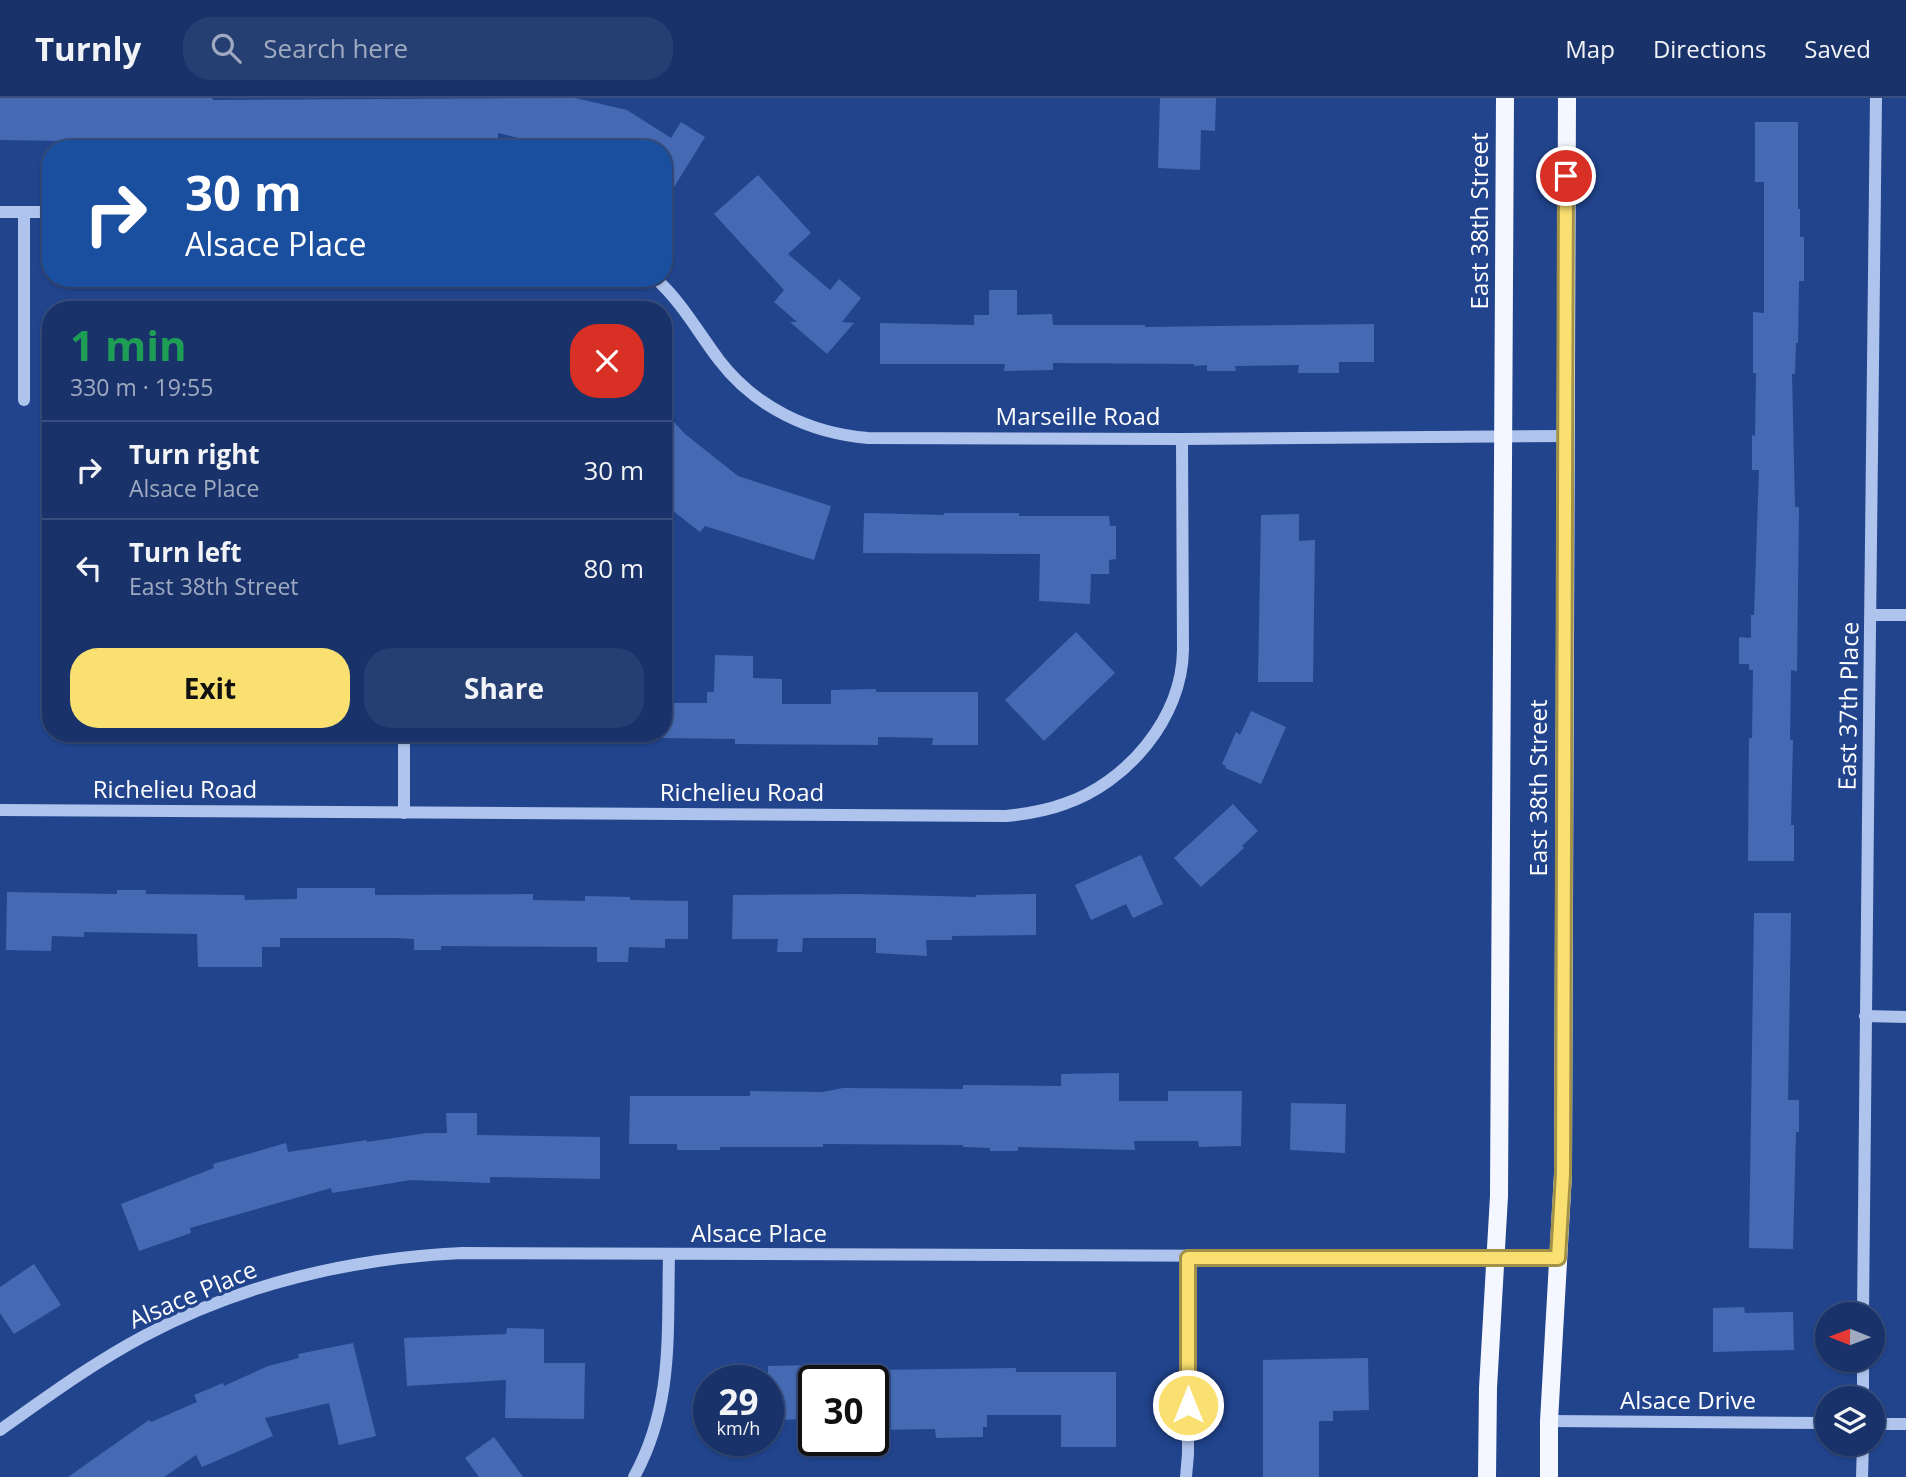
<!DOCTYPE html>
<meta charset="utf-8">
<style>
body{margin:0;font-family:"Open Sans",sans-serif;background:#263f72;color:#f1f3f6;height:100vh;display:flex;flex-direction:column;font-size:26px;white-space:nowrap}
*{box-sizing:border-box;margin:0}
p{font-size:23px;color:#9faac1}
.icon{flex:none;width:38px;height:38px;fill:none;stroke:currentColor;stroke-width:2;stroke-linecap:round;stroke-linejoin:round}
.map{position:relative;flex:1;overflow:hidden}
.panel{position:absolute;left:42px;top:203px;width:630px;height:441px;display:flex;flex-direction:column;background:#19336a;border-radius:28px;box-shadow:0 2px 5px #0004,0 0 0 2px #374e7e}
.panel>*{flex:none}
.hud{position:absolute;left:42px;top:42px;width:630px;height:147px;border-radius:28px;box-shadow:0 2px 5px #0004,0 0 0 2px #374e7e;background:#1a4fa0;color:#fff;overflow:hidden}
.needle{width:46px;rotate:271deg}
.tools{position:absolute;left:1815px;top:1204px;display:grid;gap:14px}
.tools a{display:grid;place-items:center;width:70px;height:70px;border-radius:50%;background:#19336a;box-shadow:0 2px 5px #0004,0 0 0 2px #374e7e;font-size:35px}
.speed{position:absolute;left:693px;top:1267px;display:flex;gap:14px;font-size:35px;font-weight:700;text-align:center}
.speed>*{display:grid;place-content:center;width:91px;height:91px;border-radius:50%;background:#19336a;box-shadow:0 2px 5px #0004,0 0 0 2px #374e7e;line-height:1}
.speed small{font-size:18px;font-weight:400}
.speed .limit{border:4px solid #111;border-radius:10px;background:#fff;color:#111}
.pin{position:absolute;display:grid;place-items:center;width:60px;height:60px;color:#fff;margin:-30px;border:4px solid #fff;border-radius:50%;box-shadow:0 2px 7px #0007}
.me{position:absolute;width:77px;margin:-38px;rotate:0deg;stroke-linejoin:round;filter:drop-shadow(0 0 5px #0008)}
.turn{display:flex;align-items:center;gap:24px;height:147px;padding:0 28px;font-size:32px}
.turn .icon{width:91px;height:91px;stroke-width:2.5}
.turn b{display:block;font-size:49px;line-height:60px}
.round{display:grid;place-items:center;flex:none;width:74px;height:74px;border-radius:28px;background:#263f72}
.summary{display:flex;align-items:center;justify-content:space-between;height:119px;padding:0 28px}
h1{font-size:42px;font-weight:700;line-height:52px;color:#1e9e55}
.primary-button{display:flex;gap:14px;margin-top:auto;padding:14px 28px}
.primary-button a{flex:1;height:80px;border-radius:28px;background:#f9e070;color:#111;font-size:28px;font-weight:700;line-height:80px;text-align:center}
.primary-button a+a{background:#263f72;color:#f1f3f6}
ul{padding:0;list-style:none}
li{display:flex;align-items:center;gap:21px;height:98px;padding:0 28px;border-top:2px solid #374e7e}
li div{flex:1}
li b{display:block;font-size:26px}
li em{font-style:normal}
header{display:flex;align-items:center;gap:42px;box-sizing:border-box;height:98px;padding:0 35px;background:#19336a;border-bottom:2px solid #374e7e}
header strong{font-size:33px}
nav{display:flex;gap:38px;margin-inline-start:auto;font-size:24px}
.search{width:490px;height:63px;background:#263f72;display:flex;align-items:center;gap:18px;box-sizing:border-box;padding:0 24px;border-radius:28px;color:#9faac1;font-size:26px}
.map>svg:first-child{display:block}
.building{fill:#456ab3}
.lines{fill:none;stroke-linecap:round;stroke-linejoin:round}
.minor{stroke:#afc4ec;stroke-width:12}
.major{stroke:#f4f7ff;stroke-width:18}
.route-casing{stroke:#a29249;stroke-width:18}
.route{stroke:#f9e070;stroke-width:12}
.labels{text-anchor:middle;stroke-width:7;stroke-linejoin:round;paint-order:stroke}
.street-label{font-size:24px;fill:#fff;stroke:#21448d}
</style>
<header>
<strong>Turnly</strong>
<div class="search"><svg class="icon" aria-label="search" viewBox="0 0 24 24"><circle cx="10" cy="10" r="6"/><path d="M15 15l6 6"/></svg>Search here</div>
<nav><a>Map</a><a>Directions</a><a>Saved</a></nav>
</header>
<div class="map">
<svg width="1906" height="1379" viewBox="0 0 1906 1379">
<rect width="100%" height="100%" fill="#21448d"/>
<!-- building -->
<g class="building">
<polygon points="0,0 212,0 213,2 575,0 627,12 671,40 681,24 705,39 663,107 664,51 565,51 498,35 498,43 404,43 404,47 327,47 327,44 213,40 213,45 0,42"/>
<polygon points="1160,0 1216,0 1215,33 1201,32 1200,72 1158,70"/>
<polygon points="1755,24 1798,24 1798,111 1800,111 1800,139 1804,139 1804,183 1799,183 1798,245 1796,245 1795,276 1792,276 1795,409 1799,409 1797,573 1791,572 1790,642 1793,642 1791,727 1794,727 1794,763 1748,763 1749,640 1752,640 1753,572 1749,572 1749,566 1739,566 1739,539 1751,540 1751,517 1754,517 1759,372 1752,372 1752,337 1755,338 1756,275 1753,275 1753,214 1764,215 1764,84 1755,84"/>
<polygon points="758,77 811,135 788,156 830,192 839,181 861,200 842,224 854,225 827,256 790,224 797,224 774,204 784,192 714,116"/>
<polygon points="989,192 1017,192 1017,217 1052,216 1053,227 1145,227 1145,229 1374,226 1374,264 1339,264 1339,275 1298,275 1299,267 1235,268 1236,273 1207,273 1207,267 1194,268 1194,266 1053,265 1053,272 1004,273 1005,266 880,266 880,225 974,227 974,217 989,217"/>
<polygon points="663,312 685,336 738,378 831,408 814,462 705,428 700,434 663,405"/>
<polygon points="864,415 944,417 944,415 1019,415 1019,418 1109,418 1110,428 1116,428 1116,461 1109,462 1109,476 1091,476 1090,506 1039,503 1040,456 863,455"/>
<polygon points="1299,416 1299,443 1315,442 1313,584 1258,584 1261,417"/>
<polygon points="1076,534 1115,575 1044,643 1005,602"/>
<polygon points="715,557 753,558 753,580 782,581 782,606 831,606 831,592 876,591 876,594 978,594 978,647 932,647 933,640 878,639 878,647 735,646 735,641 663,640 663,605 707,605 707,594 714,594"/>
<polygon points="1251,613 1286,629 1261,686 1225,670 1226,668 1222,666 1236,634 1240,637"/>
<polygon points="1233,706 1258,733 1242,748 1244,750 1201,789 1174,760"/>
<polygon points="1141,757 1163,806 1133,820 1126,806 1091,822 1075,787"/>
<polygon points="297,790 375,790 375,797 533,796 533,802 585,803 585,798 630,799 630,802 688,803 688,841 665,841 665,850 629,849 628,864 597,864 597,849 441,848 441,852 414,852 414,841 396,840 280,840 280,849 262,849 262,869 198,869 197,836 84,834 84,839 52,838 51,853 6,852 7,794 117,796 117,792 146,792 146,796 244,797 245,802 297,801"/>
<polygon points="858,796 976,799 976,797 1036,796 1036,837 952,838 952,842 926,842 927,858 876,855 876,840 803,840 802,854 777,854 778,841 732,841 733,797"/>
<polygon points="1754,815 1791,815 1788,1002 1799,1002 1799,1034 1796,1034 1793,1151 1749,1150"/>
<polygon points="1119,975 1119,1003 1168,1003 1168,993 1242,993 1241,1048 1199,1049 1198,1043 1134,1043 1135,1052 1018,1049 1018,1053 990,1053 990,1050 963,1049 963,1047 823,1046 823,1049 720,1049 720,1052 677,1052 677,1046 629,1046 630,998 750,998 750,993 822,994 843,990 963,991 963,987 1061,988 1061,976"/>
<polygon points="1291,1005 1346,1006 1345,1055 1290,1052"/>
<polygon points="446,1015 477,1015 477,1037 600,1039 600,1081 490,1079 490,1085 411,1082 332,1095 331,1090 190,1130 191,1135 139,1153 121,1106 214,1070 213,1066 286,1045 288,1054 367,1042 367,1044 427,1035 447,1035"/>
<polygon points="34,1166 61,1207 14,1236 0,1215 0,1189"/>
<polygon points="1744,1209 1745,1215 1793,1214 1794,1252 1713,1254 1713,1210"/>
<polygon points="507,1230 544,1231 544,1265 585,1265 584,1321 505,1320 506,1282 407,1288 404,1240 506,1236"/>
<polygon points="353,1245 376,1338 339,1347 329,1305 265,1320 273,1338 202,1369 196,1357 164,1379 68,1379 149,1322 151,1324 197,1304 194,1297 223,1285 224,1288 268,1268 299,1260 298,1256"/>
<polygon points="1368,1260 1369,1312 1333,1313 1333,1323 1319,1323 1319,1379 1263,1379 1263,1262"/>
<polygon points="811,1267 813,1321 768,1322 768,1268"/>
<polygon points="1016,1270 1016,1274 1116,1274 1116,1349 1061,1349 1061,1317 987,1317 987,1329 983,1329 983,1339 936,1340 935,1331 873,1332 873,1272"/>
<polygon points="494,1339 523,1379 479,1379 465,1360"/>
</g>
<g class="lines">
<!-- minor -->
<g class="minor">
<polyline points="0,114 51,114"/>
<path d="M655 180C681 203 698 234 719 262 755 309 809 335 868 340L1182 341 1565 338"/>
<polyline points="24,302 24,114"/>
<polyline points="1872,517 1906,517"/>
<path d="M0 712 1006 718C1026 716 1045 713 1064 706 1127 685 1182 620 1183 552L1182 341"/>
<polyline points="404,715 404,635"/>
<polyline points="1865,918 1906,919"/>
<path d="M1863 1216C1865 811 1873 405 1876 0"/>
<polyline points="1863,1300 1863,1262"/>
<polyline points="1549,1323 1827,1325"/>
<polyline points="1872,1326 1906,1326"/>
<path d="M0 1332C47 1299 93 1265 144 1238 241 1186 352 1160 462 1155L1558 1159"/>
<path d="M634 1379C674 1306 667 1236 669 1156"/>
<polyline points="1186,1379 1188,1356 1188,1160"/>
<polyline points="1862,1379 1863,1346"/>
</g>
<!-- major -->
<g class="major">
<polyline points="1487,1379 1488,1290 1499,1098 1505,0"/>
<polyline points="1549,1379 1549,1323 1563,1076 1567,0"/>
</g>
</g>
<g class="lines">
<!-- route casing -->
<g class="route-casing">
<polyline id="route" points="1188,1307 1188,1160 1558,1160 1563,1076 1566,78"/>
</g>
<!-- route -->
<use href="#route" class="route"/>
</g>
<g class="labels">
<!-- street labels -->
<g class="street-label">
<text transform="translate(1480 123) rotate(-90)" y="8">East 38th Street</text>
<text x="1078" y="327">Marseille Road</text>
<text transform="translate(1849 608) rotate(-89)" y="8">East 37th Place</text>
<text transform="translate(1539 690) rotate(-90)" y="8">East 38th Street</text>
<text x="175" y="700">Richelieu Road</text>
<text x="742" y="703">Richelieu Road</text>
<text x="759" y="1144">Alsace Place</text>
<text transform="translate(193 1197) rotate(-23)" y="8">Alsace Place</text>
<text x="1688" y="1311">Alsace Drive</text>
</g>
</g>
</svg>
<div class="tools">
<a><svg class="needle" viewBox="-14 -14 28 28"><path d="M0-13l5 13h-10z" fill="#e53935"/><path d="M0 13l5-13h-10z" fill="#9faac1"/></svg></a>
<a><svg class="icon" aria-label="layers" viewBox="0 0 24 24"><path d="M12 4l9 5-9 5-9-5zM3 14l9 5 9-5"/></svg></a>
</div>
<div class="speed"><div>29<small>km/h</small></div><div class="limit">30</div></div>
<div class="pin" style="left:1566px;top:78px;background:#d93025"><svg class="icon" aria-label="arrive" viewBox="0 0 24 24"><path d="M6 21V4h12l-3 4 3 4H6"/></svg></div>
<svg class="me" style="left:1188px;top:1307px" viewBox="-20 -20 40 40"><circle r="17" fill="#f9e070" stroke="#fff" stroke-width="3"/><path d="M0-11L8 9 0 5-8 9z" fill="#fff"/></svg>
<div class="hud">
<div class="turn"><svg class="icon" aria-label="right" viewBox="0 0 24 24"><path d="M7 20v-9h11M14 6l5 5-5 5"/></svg><div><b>30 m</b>Alsace Place</div></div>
</div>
<section class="panel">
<div class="summary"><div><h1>1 min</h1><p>330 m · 19:55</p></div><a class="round" style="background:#d93025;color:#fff"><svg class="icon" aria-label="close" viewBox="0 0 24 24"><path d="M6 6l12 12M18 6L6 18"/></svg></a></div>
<ul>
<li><svg class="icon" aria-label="right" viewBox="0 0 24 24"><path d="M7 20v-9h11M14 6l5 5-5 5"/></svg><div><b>Turn right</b><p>Alsace Place</p></div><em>30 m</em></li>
<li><svg class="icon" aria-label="left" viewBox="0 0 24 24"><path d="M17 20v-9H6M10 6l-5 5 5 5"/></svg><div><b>Turn left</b><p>East 38th Street</p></div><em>80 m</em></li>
</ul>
<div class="primary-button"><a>Exit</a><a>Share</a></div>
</section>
</div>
